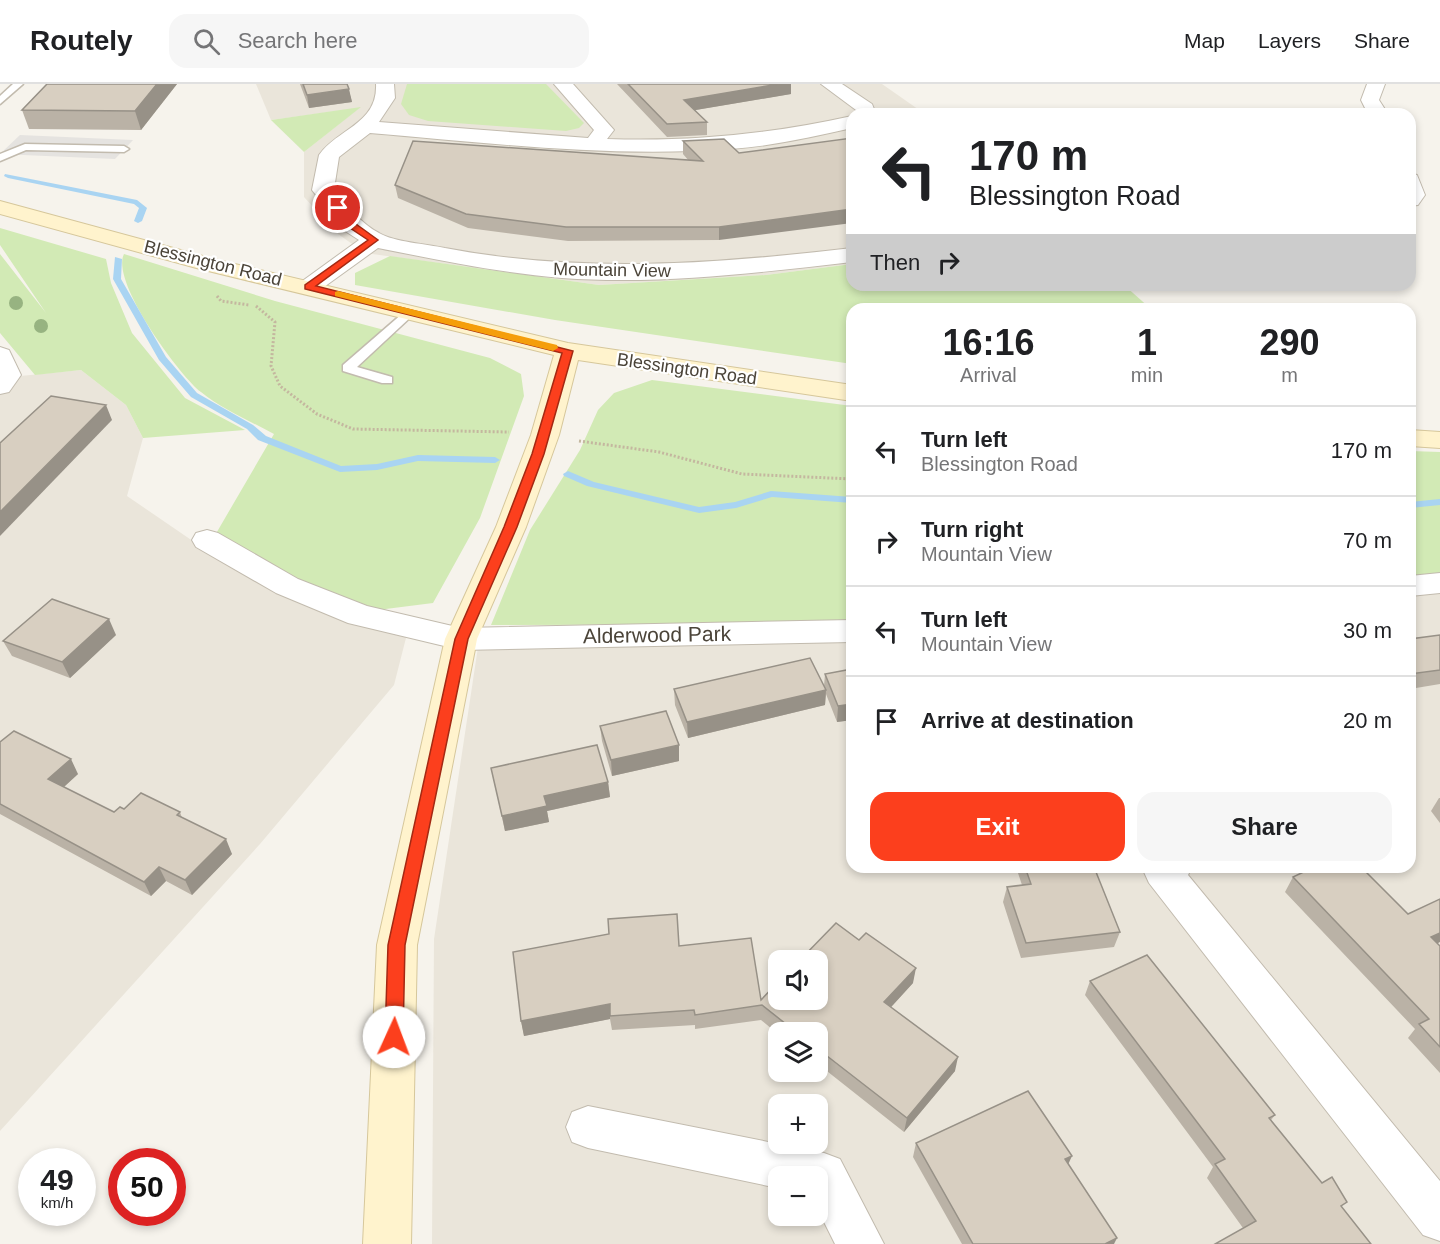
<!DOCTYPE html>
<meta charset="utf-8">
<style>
body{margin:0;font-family:Helvetica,sans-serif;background:#f6f6f6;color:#202124;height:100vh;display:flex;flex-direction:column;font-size:22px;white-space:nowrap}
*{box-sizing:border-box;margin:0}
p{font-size:20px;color:#757577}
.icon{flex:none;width:33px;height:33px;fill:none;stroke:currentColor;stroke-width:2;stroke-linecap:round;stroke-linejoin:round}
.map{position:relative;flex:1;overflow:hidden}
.details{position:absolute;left:846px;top:219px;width:570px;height:570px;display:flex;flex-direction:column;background:#fff;border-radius:18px;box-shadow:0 3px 9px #0003}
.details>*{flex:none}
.banner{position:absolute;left:846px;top:24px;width:570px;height:183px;border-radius:18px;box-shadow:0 3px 9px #0003;background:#fff;color:#202124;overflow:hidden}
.tools{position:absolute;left:768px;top:866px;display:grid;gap:12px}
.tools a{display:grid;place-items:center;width:60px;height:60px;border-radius:12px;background:#fff;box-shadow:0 3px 9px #0003;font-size:30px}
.speed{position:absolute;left:18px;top:1064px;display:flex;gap:12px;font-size:30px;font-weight:700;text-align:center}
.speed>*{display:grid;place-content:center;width:78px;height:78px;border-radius:50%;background:#fff;box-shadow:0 3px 9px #0003;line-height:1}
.speed small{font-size:15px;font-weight:400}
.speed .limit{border:9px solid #d22;background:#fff;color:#111}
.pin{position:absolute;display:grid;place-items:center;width:51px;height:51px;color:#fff;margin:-26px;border:3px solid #fff;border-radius:50%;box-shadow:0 2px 6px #0007}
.me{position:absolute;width:66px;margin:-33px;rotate:2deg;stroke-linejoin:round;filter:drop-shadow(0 0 4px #0008)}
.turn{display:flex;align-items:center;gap:21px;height:126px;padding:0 24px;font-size:27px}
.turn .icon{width:78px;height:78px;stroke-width:2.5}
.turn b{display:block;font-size:42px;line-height:51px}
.then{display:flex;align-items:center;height:57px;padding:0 24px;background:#0003;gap:12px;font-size:22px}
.eta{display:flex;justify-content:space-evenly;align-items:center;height:102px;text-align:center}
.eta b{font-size:36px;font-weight:700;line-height:42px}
.cta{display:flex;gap:12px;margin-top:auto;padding:12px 24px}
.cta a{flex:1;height:69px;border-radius:18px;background:#fc3f1d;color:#fff;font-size:24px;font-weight:700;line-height:69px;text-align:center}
.cta a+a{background:#f6f6f6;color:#202124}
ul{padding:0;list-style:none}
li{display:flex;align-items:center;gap:18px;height:90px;padding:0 24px;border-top:2px solid #e0e0e0}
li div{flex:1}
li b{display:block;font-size:22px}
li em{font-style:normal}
header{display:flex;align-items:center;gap:36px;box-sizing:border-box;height:84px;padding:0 30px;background:#fff;border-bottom:2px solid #e0e0e0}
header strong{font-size:28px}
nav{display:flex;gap:33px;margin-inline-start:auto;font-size:21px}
.search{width:420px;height:54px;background:#f6f6f6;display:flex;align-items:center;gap:15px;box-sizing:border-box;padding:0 21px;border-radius:18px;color:#757577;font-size:22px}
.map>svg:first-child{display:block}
.residential{fill:#eae5da;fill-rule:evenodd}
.green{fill:#d2eab5}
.parking{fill:#e5e3e0}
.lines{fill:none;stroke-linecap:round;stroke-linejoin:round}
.stream{fill:#a9d4f2;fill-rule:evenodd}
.service-casing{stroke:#c2bbae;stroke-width:3}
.minor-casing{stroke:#c2bbae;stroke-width:2}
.secondary-casing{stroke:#d6c79b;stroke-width:2}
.path{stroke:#c4b79f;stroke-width:3;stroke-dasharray:2 2;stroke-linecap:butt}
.service{fill:#fff;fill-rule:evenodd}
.minor{fill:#fff;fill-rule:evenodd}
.secondary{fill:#fff3cd;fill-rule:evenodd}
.tree{fill:#97b381}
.wall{fill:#bab2a6}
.shaded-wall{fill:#979187}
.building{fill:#d8cfc1;stroke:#979187;stroke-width:1.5}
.route{fill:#fc3f1d;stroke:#a42913;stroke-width:1.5}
.slow{fill:#f59e0b}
.labels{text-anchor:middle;stroke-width:4.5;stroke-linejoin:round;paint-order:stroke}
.far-street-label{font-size:18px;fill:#4b4439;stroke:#fff}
.street-label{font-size:21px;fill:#4b4439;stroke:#fff}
</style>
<header>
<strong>Routely</strong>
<div class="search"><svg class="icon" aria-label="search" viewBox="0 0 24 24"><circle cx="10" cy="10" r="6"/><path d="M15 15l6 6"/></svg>Search here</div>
<nav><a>Map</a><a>Layers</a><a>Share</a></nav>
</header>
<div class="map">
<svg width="1440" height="1160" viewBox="0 0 1440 1160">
<rect width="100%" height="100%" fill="#f6f3ec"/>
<!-- residential -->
<g class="residential">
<polygon points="256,0 882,0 925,30 852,30 852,180 766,191 599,201 365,169 338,150 304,113 304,68 359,24 271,36"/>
<polygon points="81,286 126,321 143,354 127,412 203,464 407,550 394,601 260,760 0,1047 0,294"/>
<path d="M1440 507V1160H432L434 855 478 563 852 556V783H1410V510ZM778 876H818V915H778ZM778 948H818V987H778ZM778 1020H818V1059H778ZM778 1092H818V1131H778Z"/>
</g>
<!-- green -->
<g class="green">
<polygon points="407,0 546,0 584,39 579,44 566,47 428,37 409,31 401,20"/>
<polygon points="361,23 304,68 271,36"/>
<polygon points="0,144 106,175 111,199 132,249 185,314 245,346 143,354 126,321 81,286 35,291 0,249 0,170 46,229 0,161"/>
<path d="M124 170 275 217 490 274 521 290 524 312 480 434 433 519 362 528 214 453 274 350C250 337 222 325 201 308 179 291 110 197 124 170Z"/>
<polygon points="390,172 599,201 766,191 852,180 852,201 1124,201 1151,225 852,225 852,280 555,236 355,201 355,189"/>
<polygon points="652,296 852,322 852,540 491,541 530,446 580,366 598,326 614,309"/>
<polygon points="1410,367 1440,368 1440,493 1410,496"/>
</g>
<!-- parking -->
<polygon class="parking" points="20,51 133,56 115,75 0,70"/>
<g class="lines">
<!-- stream -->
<g class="stream">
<polygon points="5,90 137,116 147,124 142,137 138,139 134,137 139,124 134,120 8,94 4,92"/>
<polygon points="115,173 122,175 121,195 166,273 197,309 253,341 266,352 341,382 377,380 418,371 495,373 500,376 495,379 418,377 377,386 340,388 258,356 247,345 191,313 159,276 113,195"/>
<polygon points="568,387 594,398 699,423 735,418 771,407 852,413 852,419 772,413 736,424 699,429 587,402 564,392 563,390"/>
<polygon points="1440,415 1440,421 1410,424 1410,418"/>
</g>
<!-- service casing -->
<g class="service-casing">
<g id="service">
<polygon points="13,0 23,0 0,20 0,12"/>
<polygon points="25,60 124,62 129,65 124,68 26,66 0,77 0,70"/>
<polygon points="410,223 414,224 414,230 357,283 392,293 392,299 382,299 343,287 343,281"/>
</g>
</g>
<!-- minor casing -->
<g class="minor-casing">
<g id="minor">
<path d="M376 0H394L395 14 379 38 588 54 594 46 554 0H573L614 46 607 55C691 58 771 50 852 32V44C812 53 772 62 731 65 610 74 490 59 370 49L339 73 334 105C348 122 360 139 379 149 394 158 427 160 445 164 582 190 715 180 852 164V178C756 189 659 201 562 194 500 189 439 176 378 164L317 208H301L297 203 301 198 359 156 345 147 312 106 319 71C337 45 378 40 376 0Z"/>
<polygon points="821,0 842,0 872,20 876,30 856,30 856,26"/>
<polygon points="1367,0 1385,0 1379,16 1388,30 1368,30 1361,16"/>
<polygon points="1410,89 1417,91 1425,111 1418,121 1410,122"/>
<polygon points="0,263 9,266 21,291 9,308 0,310"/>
<polygon points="207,446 218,449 298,495 367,522 461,544 852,536 852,558 461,566 348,539 276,509 196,463 192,456 196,449"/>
<polygon points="1440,489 1440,509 1410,512 1410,492"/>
<polygon points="1146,783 1192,783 1188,791 1440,1097 1440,1157 1423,1151 1149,799 1144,788"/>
<polygon points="588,1022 824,1069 840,1075 884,1160 835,1160 818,1126 818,1092 778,1092 778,1104 588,1064 572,1058 566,1043 572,1028"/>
</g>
</g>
<!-- secondary casing -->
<g class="secondary-casing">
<g id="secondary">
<polygon points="0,117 214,175 568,259 852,301 852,317 578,276 559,351 526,443 477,555 417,861 411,1160 363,1160 377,861 445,555 496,443 531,351 554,271 200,185 0,130"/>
<polygon points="1410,346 1440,348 1440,364 1410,362"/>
</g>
</g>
<!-- path -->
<g class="path">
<polyline points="217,212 221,217 249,221"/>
<polyline points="256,222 275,238 271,282 280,302 317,330 353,345 509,348"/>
<polyline points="579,357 659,368 742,390 852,395"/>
</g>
<!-- service -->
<use href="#service" class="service"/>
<!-- minor -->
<use href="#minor" class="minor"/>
<!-- secondary -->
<use href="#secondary" class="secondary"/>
</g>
<!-- trees -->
<g class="tree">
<circle cx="16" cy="219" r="7"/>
<circle cx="41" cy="242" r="7"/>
</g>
<!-- wall -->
<g class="wall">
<polygon points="47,0 177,0 141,46 29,45 22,26"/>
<polygon points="300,0 347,0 352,18 309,24"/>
<polygon points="617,0 791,0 791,10 695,26 707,38 707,51 667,53"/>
<polygon points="724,55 719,156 568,157 468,144 398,114 395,101 689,77 683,70 683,57"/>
<polygon points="116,551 70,594 12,572 3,557"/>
<polygon points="1440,551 1440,600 1410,605 1410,555"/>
<polygon points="852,585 852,636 837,638 826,610 825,621 688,654 675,621 674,605 824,602 825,590"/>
<polygon points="600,642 679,677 612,692 602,657"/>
<polygon points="0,658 78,690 64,703 114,728 124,725 180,728 182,734 232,770 192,811 166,797 151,812 0,730"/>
<polygon points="491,684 608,698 610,713 547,727 549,738 505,747"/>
<polygon points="1439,714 1440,714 1440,739 1431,727"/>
<polygon points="1016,783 1094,783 1120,848 1114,863 1021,874 1003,818 1007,803 1022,801"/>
<polygon points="1293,793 1437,860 1440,862 1440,989 1408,954 1415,945 1285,808"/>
<polygon points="859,856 913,899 891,923 955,987 904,1048 818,980 818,948 778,948 778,950 761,936 695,945 695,941 612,946 610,935 524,952 521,937 679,862 761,916"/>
<polygon points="1090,897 1275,1031 1271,1036 1342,1124 1243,1144 1207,1094 1213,1083 1085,911"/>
<polygon points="916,1059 1068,1080 1114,1160 962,1160 913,1073"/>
</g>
<!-- shaded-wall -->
<g class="shaded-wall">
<polygon points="157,0 177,0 141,46 135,27"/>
<polygon points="779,0 791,0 791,10 684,28 684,16"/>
<polygon points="349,5 352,18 309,24 307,11"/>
<polygon points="852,125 852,139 719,156 719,143"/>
<polygon points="106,321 112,336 0,452 0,428"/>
<polygon points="109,535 116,551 70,594 62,578"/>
<polygon points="826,606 825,621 688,654 687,638"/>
<polygon points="852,620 852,636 837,638 838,622"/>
<polygon points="679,661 679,677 612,692 611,676"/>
<polygon points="71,675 78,690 56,710 48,695"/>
<polygon points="608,698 610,713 547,727 549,738 505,747 502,732 544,712"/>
<polygon points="226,755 232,770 192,811 185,796"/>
<polygon points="159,783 166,797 151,812 144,798"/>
<polygon points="1440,849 1440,858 1421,868 1431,853"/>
<polygon points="916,884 913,899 882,933 884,918"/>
<polygon points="610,920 610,935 524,952 521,937"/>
<polygon points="958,973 955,987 904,1048 907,1034"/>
<polygon points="1072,1072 1066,1085 1065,1075"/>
<polygon points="1117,1154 1114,1160 1105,1160"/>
</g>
<!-- building -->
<g class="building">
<polygon points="47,0 157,0 135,27 22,26"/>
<polygon points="303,0 347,0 349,5 307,11"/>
<polygon points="628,0 779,0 684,16 707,38 667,40"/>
<polygon points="852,54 852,125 719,143 566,143 466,130 395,101 413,57 703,77 683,57 724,55 739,69"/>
<polygon points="51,312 106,321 0,428 0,359"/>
<polygon points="52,515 109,535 62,578 3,557"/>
<polygon points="1440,551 1440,586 1410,590 1410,555"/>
<polygon points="810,574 826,606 687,638 674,605"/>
<polygon points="852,585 852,620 838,622 825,590"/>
<polygon points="666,627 679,661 611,676 600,642"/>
<polygon points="14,647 71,675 48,695 114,728 120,723 124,725 141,709 180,728 177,731 226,755 185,796 159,783 144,798 0,720 0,658"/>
<polygon points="597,661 608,698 544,712 547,722 502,732 491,684"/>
<polygon points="1025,783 1094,783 1120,848 1026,859 1007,803 1031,800"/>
<polygon points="1314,783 1361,783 1408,830 1440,815 1440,849 1431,853 1440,862 1440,963 1419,940 1429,935 1293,793"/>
<polygon points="677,830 679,862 751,854 761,916 778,898 778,915 818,915 818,876 800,876 836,839 859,856 866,849 916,884 884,918 958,973 907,1034 818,965 818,948 796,948 762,921 695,931 694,926 610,932 610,920 521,937 513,868 609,850 608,835"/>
<polygon points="1147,871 1275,1031 1269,1034 1322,1099 1332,1093 1347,1118 1341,1122 1371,1160 1215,1160 1256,1137 1215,1080 1225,1075 1090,897"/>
<polygon points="1028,1007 1072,1072 1065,1075 1117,1154 1105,1160 973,1160 916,1059"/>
</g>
<!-- route -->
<polygon class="route" points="335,122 341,122 356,140 378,156 316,202 573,267 544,370 517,443 468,555 405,861 403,953 400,958 394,961 388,958 385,953 388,861 455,555 504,443 532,370 562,269 305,205 305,201 368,156 350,144 333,124"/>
<!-- slow -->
<polygon class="slow" points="338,207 557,261 558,264 553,267 335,212 335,208"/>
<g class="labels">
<!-- far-street labels -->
<g class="far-street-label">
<text transform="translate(213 179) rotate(14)" y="6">Blessington Road</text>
<text transform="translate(612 186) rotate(1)" y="6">Mountain View</text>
<text transform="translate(687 285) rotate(8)" y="6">Blessington Road</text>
</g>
<!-- street labels -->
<g class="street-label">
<text transform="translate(657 551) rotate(-1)" y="7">Alderwood Park</text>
</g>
</g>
</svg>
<div class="tools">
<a><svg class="icon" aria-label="sound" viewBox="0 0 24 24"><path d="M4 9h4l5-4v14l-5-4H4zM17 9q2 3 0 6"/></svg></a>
<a><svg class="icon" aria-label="layers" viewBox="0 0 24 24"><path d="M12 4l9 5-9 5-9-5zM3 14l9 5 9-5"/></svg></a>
<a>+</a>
<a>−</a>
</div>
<div class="speed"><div>49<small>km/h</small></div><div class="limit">50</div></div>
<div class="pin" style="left:338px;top:124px;background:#d93025"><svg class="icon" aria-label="arrive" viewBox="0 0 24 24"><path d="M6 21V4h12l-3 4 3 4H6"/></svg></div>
<svg class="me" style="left:394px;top:953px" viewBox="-20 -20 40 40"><circle r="19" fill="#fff"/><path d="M0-13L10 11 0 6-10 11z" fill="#fc3f1d"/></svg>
<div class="banner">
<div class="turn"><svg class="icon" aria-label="left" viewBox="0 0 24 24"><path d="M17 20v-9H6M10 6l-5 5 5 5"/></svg><div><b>170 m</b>Blessington Road</div></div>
<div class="then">Then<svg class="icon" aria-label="right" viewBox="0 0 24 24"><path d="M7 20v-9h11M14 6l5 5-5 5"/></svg></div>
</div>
<section class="details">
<div class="eta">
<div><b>16:16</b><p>Arrival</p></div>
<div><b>1</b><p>min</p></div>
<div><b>290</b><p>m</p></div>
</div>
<ul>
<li><svg class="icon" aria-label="left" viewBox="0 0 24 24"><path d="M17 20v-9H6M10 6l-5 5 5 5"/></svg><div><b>Turn left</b><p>Blessington Road</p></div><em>170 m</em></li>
<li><svg class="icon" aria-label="right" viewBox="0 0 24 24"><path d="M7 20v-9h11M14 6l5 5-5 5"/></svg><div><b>Turn right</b><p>Mountain View</p></div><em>70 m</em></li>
<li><svg class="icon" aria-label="left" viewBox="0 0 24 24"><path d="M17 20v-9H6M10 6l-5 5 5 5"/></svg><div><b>Turn left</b><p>Mountain View</p></div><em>30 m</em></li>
<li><svg class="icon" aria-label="arrive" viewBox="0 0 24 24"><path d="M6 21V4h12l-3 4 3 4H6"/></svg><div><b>Arrive at destination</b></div><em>20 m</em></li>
</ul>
<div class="cta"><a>Exit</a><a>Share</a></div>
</section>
</div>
